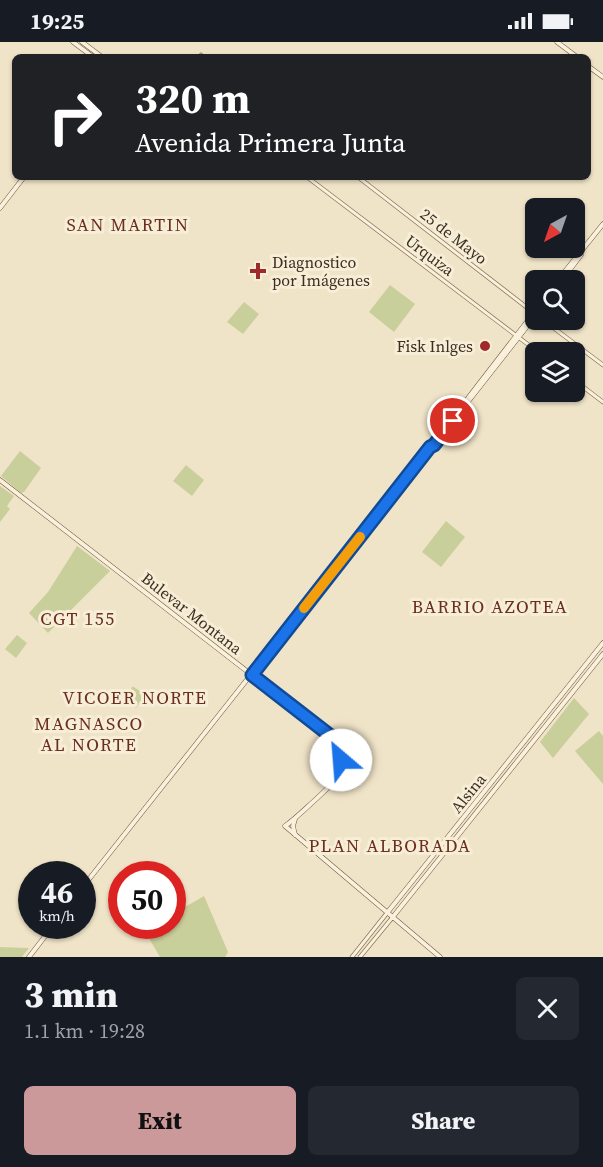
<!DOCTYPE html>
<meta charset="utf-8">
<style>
body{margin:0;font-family:"Source Serif 4",serif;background:#242831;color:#f1f3f6;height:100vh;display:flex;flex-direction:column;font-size:22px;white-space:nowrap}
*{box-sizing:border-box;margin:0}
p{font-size:20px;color:#9ea1a6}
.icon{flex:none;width:33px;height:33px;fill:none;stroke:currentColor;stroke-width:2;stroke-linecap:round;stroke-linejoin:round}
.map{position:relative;height:915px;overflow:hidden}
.sheet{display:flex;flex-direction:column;background:#171b24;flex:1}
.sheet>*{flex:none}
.hud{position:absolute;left:12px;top:12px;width:579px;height:126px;border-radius:9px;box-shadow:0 2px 4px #0004;background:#202124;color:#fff;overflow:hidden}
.needle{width:39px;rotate:220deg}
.buttons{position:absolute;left:525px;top:156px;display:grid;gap:12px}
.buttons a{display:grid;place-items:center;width:60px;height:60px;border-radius:9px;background:#171b24;box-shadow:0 2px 4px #0004;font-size:30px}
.speed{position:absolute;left:18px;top:819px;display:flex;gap:12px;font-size:30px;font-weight:700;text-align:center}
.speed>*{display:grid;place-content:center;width:78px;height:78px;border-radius:50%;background:#171b24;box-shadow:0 2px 4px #0004;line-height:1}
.speed small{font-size:15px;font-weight:400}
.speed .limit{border:9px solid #d22;background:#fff;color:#111}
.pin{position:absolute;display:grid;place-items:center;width:51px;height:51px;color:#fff;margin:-26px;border:3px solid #fff;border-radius:50%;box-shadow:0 2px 6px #0007}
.me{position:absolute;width:66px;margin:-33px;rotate:333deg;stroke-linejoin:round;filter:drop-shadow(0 0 4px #0008)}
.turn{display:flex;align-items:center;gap:21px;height:126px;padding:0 24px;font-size:27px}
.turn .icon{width:78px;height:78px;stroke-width:2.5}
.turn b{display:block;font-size:42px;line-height:51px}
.round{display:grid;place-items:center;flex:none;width:63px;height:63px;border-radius:9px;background:#242831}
.headline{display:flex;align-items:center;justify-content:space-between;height:102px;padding:0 24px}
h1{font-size:36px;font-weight:800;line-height:45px}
.button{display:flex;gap:12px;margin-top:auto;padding:12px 24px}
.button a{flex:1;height:69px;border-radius:9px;background:#cc999b;color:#111;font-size:24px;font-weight:800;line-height:69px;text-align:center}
.button a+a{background:#242831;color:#f1f3f6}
.status{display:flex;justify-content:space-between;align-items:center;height:42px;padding:0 30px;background:#171b24;direction:ltr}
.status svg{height:16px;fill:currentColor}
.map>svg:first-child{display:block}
.green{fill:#c9cf9b}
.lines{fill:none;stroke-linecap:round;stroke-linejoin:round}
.tertiary-casing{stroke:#8d765c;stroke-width:4.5}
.secondary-casing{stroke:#6f573f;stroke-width:5}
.tertiary{stroke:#faf1dc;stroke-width:3}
.secondary{stroke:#faf1dc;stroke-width:4}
.route-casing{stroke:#114b97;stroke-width:15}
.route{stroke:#1a73e8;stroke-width:10}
.slow{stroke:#f59e0b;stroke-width:10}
.poi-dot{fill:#9e2a2b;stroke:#f7eed8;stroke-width:2}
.labels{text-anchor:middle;stroke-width:6;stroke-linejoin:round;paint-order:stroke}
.street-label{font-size:16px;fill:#3d2e20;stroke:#f7eed8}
.poi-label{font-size:16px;fill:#3d2e20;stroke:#f7eed8;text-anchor:start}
.neighbourhood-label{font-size:18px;letter-spacing:1.5px;fill:#6b2e1e;stroke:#f7eed8}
</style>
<div class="status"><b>19:25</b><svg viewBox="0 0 49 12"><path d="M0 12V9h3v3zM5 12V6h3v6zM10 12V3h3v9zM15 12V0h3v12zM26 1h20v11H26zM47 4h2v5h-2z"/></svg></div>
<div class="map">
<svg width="603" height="915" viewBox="0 0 603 915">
<rect width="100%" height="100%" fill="#f0e4c8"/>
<!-- green -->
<g class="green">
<polygon points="390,243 415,262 394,290 369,270"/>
<polygon points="244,260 259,272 243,292 227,280"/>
<polygon points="20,409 41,426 24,450 21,451 1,434"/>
<polygon points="186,423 204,438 192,454 173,439"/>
<polygon points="0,444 14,454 7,464 10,467 0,480"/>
<polygon points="446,479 465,495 441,525 422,510"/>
<polygon points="77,504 110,529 48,591 29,571 48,550"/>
<polygon points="17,593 27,601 16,616 5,607"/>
<polygon points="132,645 134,645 145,653 136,666 127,659"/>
<polygon points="574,656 589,672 553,716 540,700"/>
<polygon points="599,689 603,694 603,742 575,709"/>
<polygon points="204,854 228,910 225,915 160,915 144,888 152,884 172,884 173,872"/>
<polygon points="0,905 29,906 22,915 0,915"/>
</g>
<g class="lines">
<!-- tertiary casing -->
<g class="tertiary-casing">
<g id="tertiary">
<polyline points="199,15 201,13 203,15"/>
<polyline points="307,135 538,310"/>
<polyline points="358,135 534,271"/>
<polyline points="543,278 603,323"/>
<polyline points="574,338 603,360"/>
<polyline points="352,915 387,871"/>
<polyline points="360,915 392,876"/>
</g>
</g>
<!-- secondary casing -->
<g class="secondary-casing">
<g id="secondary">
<polyline points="73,0 93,15"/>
<polyline points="82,0 102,15"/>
<polyline points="557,0 577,15"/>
<polyline points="588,24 603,35"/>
<polyline points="0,166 24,135"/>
<polyline points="558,238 603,182"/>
<polyline points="562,238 581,213"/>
<polyline points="431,405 434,403 536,273"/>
<path d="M0 438 332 695C353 723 335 740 314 759 304 768 295 777 285 784L440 915"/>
<polyline points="295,793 293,784 295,777"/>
<polyline points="82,846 390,457 536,268"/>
<polyline points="387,871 603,601"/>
<polyline points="392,876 603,612"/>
<polyline points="29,915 53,884"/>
</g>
</g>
<!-- tertiary -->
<use href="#tertiary" class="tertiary"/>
<!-- secondary -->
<use href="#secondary" class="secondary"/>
</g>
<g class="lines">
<!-- route casing -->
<g class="route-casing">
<polyline id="route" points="341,718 339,706 332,695 252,633 430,405 434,403 453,379"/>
</g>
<!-- route -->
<use href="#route" class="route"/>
<!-- slow -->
<polyline class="slow" points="304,566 360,495"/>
</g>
<!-- markers -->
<g class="poi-dot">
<path d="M255 220h6v6h6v6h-6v6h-6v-6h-6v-6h6z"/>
<circle cx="485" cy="304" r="6"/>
</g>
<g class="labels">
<!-- street labels -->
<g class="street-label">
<text transform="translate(454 194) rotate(38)" y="6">25 de Mayo</text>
<text transform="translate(430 213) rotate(37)" y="6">Urquiza</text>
<text transform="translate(192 571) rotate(38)" y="6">Bulevar Montana</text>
<text transform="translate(468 751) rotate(-51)" y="6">Alsina</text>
</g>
<!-- poi labels -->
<g class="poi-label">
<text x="272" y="226">Diagnostico<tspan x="272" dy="18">por Imágenes</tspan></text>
<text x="473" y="310" text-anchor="end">Fisk Inlges</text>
</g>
<!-- neighbourhood labels -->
<g class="neighbourhood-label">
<text x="128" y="189">SAN MARTIN</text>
<text x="490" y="571">BARRIO AZOTEA</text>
<text x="78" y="583">CGT 155</text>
<text x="135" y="662">VICOER NORTE</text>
<text x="89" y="688">MAGNASCO<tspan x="89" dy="21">AL NORTE</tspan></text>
<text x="390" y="810">PLAN ALBORADA</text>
</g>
</g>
</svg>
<div class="buttons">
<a><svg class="needle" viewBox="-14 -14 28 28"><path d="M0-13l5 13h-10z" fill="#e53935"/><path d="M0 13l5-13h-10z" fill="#9ea1a6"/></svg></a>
<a><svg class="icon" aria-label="search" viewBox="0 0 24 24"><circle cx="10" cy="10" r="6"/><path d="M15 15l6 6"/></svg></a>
<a><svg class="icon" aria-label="layers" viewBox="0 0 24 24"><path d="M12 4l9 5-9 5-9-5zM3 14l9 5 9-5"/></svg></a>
</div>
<div class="speed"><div>46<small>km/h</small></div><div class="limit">50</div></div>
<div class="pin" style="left:453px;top:379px;background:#d93025"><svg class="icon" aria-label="arrive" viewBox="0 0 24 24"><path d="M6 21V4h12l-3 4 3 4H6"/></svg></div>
<svg class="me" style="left:341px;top:718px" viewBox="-20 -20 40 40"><circle r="19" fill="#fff"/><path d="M0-13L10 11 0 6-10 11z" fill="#1a73e8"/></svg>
<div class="hud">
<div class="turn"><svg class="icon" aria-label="right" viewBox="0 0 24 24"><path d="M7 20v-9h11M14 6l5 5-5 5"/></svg><div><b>320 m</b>Avenida Primera Junta</div></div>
</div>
</div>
<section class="sheet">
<div class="headline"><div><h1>3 min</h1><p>1.1 km · 19:28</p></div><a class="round"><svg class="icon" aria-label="close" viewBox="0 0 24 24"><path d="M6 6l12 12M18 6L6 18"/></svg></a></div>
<div class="button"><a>Exit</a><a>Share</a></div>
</section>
